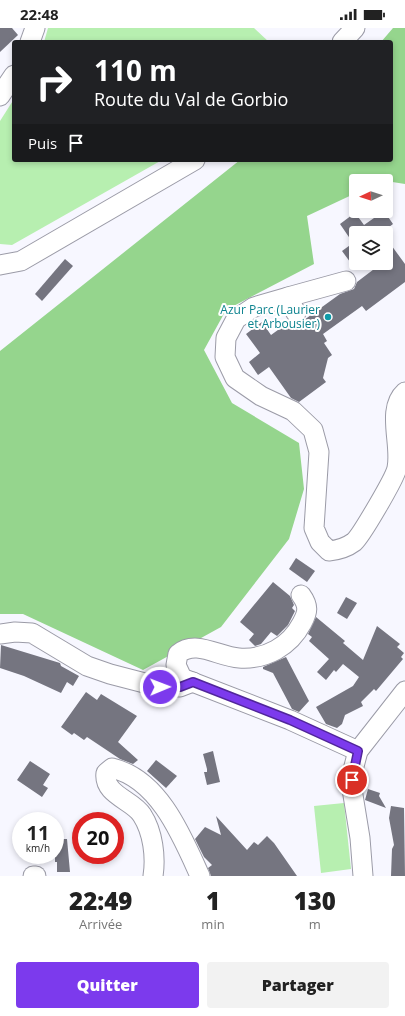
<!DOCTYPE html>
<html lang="fr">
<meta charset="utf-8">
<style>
body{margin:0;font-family:"Open Sans",sans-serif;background:#f2f2f2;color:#222;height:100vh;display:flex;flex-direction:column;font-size:15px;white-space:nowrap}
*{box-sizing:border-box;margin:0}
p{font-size:13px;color:#767676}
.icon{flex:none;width:22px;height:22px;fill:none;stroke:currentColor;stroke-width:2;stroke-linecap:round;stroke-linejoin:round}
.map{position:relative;height:848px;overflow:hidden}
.panel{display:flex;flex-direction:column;background:#fff;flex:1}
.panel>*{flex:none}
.banner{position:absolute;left:12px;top:12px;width:381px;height:122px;border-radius:4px;box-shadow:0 2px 6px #0003;background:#202124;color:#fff;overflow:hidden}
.needle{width:26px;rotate:266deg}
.buttons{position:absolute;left:349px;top:146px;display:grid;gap:8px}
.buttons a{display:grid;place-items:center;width:44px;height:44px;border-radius:4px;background:#fff;box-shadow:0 2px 6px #0003;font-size:20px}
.speed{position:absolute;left:12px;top:784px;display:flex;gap:8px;font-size:20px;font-weight:700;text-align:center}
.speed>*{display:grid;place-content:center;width:52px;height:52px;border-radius:50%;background:#fff;box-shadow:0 2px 6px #0003;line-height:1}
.speed small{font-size:10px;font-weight:400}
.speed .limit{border:6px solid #d22;background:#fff;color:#111}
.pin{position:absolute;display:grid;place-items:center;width:34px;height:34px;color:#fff;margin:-17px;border:2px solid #fff;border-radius:50%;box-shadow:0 1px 4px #0007}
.me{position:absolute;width:44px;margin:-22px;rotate:89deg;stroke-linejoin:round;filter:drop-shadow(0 0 3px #0008)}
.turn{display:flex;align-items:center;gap:14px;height:84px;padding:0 16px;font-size:18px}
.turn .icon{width:52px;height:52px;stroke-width:2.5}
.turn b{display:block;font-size:28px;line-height:34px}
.then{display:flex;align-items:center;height:38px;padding:0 16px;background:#0003;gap:8px;font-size:15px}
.eta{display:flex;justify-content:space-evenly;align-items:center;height:68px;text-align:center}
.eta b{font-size:24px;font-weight:800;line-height:28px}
.primary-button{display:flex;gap:8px;margin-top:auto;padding:8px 16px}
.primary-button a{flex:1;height:46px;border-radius:4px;background:#7c3aed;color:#fff;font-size:16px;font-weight:800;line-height:46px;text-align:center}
.primary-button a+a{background:#f2f2f2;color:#222}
.status{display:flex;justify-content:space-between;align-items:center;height:28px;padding:0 20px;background:#fff;direction:ltr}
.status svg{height:11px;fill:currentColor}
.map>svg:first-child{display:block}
.green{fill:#b7efb0}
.forest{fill:#95d58d}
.building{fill:#757580}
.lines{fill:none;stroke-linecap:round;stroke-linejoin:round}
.minor-casing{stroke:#9b9ba7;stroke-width:21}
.minor{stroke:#fff;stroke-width:19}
.route-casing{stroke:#51269a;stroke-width:10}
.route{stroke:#7c3aed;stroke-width:7}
.culture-dot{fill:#0f9aa8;stroke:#fff;stroke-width:1.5}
.labels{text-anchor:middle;stroke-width:4;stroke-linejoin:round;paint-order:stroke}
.culture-label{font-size:12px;fill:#0d838f;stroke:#fff;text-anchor:end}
</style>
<div class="status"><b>22:48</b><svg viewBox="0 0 49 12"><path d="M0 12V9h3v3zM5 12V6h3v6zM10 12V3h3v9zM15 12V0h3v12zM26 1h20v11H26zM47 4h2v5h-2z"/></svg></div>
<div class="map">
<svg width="405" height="848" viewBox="0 0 405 848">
<rect width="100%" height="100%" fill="#f7f7ff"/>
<!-- green -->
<g class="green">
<polygon points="48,0 254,0 269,14 44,14"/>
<polygon points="14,71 14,132 162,132 12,217 0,216 0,93"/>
<polygon points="344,775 351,841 321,845 314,778"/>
</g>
<!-- forest -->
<polygon class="forest" points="393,0 405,0 405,156 386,153 356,153 356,165 307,188 314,236 226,282 204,322 232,375 299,415 304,461 289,511 221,599 143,642 23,586 0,586 0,323 240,132 391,132 391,14 381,14"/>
<!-- building -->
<g class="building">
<polygon points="0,0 12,0 18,7 0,24"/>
<polygon points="384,183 393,196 381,205 356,205 356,242 342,223 353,215 340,196 356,184 356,186 364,197"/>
<polygon points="386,210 405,236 405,254 366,283 362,278 323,306 327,313 324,315 332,327 328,330 323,350 326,354 299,374 291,370 269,339 258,347 249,334 260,325 246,306 262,294 271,307 289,294 293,300 340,266 354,261 357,254 382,235 386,235"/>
<polygon points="65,231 73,238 42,273 35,266"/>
<polygon points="296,530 315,543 307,554 289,541"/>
<polygon points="273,554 290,568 294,577 292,580 295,583 288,597 277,608 271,604 261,616 255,618 249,612 254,606 240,594"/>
<polygon points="346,569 357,575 347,591 337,585"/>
<polygon points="316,589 345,613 343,615 363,632 377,598 400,616 397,619 404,625 401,629 403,631 376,663 374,661 361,674 363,678 345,687 342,696 337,700 326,696 316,679 353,658 359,649 343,636 336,644 334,642 326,652 317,644 329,631 309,613 312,609 308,606"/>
<polygon points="1,617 60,635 61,638 79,648 73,658 67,654 61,665 24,648 0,640"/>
<polygon points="286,629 309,673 299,684 292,681 273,645 263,641 263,639"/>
<polygon points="86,664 97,672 101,666 137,688 118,714 138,732 133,736 120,731 87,709 84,712 74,705 72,707 61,699"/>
<polygon points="213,723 220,754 207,757 204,744 207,744 207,741 203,726"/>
<polygon points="156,732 177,748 166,760 147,743"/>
<polygon points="30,733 50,746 43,757 48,760 42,769 17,752"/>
<polygon points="368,761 380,765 379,768 386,780 365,772"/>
<polygon points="391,778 404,780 405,848 391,848 392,821 394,817 389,790"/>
<polygon points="216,788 247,822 254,814 258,817 267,808 274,815 297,848 211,848 208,840 212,837 204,829 195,811 205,799 221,807"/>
<polygon points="55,811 67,811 70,844 57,844 57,834 55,834"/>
</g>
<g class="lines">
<!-- minor casing -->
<g class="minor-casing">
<g id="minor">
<polyline points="30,14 35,0"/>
<polyline points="342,14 355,0"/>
<polyline points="0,68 14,47"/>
<polyline points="0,237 21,233 195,132"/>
<polyline points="288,269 346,253"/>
<path d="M296 285 288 269 254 279 236 291 226 310 225 329 235 350 261 368 293 383 313 402 319 424 314 500 320 514 329 523C339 522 346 520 354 514 361 508 395 450 397 440 402 417 386 381 405 364"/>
<path d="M301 567C309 578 308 584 302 595 290 618 266 632 239 630 219 629 196 611 178 626L176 637 182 650 290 692 358 723"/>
<polyline points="0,606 15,604 32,605 87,638 110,646 160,659 180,659 193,654"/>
<polyline points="33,848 36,848"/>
<path d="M153 848C156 829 153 804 142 787 133 772 103 767 106 745L112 740C159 751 182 808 200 848"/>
<polyline points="363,848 360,810 352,761 353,742 358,723 405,663"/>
</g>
</g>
<!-- minor -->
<use href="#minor" class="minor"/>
</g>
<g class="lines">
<!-- route casing -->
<g class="route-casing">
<polyline id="route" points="160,659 180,659 193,654 290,692 358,723 352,752"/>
</g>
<!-- route -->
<use href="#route" class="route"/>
</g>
<!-- markers -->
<circle class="culture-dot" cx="328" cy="289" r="4"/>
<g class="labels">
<!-- culture labels -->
<g class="culture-label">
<text x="320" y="286">Azur Parc (Laurier<tspan x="320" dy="14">et Arbousier)</tspan></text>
</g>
</g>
</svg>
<div class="buttons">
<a><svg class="needle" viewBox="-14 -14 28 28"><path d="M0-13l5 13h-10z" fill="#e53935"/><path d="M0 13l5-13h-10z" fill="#767676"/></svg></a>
<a><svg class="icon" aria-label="layers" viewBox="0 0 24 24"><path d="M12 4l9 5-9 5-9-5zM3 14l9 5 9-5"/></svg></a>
</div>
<div class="speed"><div>11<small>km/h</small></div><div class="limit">20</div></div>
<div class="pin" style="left:352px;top:752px;background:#d93025"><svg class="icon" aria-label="arrive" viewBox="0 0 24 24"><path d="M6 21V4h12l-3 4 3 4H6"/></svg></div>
<svg class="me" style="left:160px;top:659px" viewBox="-20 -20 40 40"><circle r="17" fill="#7c3aed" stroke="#fff" stroke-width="3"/><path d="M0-11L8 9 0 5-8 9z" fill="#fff"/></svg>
<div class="banner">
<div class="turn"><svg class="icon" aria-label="right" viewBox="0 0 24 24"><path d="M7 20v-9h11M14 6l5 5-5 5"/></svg><div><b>110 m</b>Route du Val de Gorbio</div></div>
<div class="then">Puis<svg class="icon" aria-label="arrive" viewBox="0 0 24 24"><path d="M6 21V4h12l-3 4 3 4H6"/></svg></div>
</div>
</div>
<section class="panel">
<div class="eta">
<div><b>22:49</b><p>Arrivée</p></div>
<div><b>1</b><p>min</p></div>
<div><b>130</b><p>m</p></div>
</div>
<div class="primary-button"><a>Quitter</a><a>Partager</a></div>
</section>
